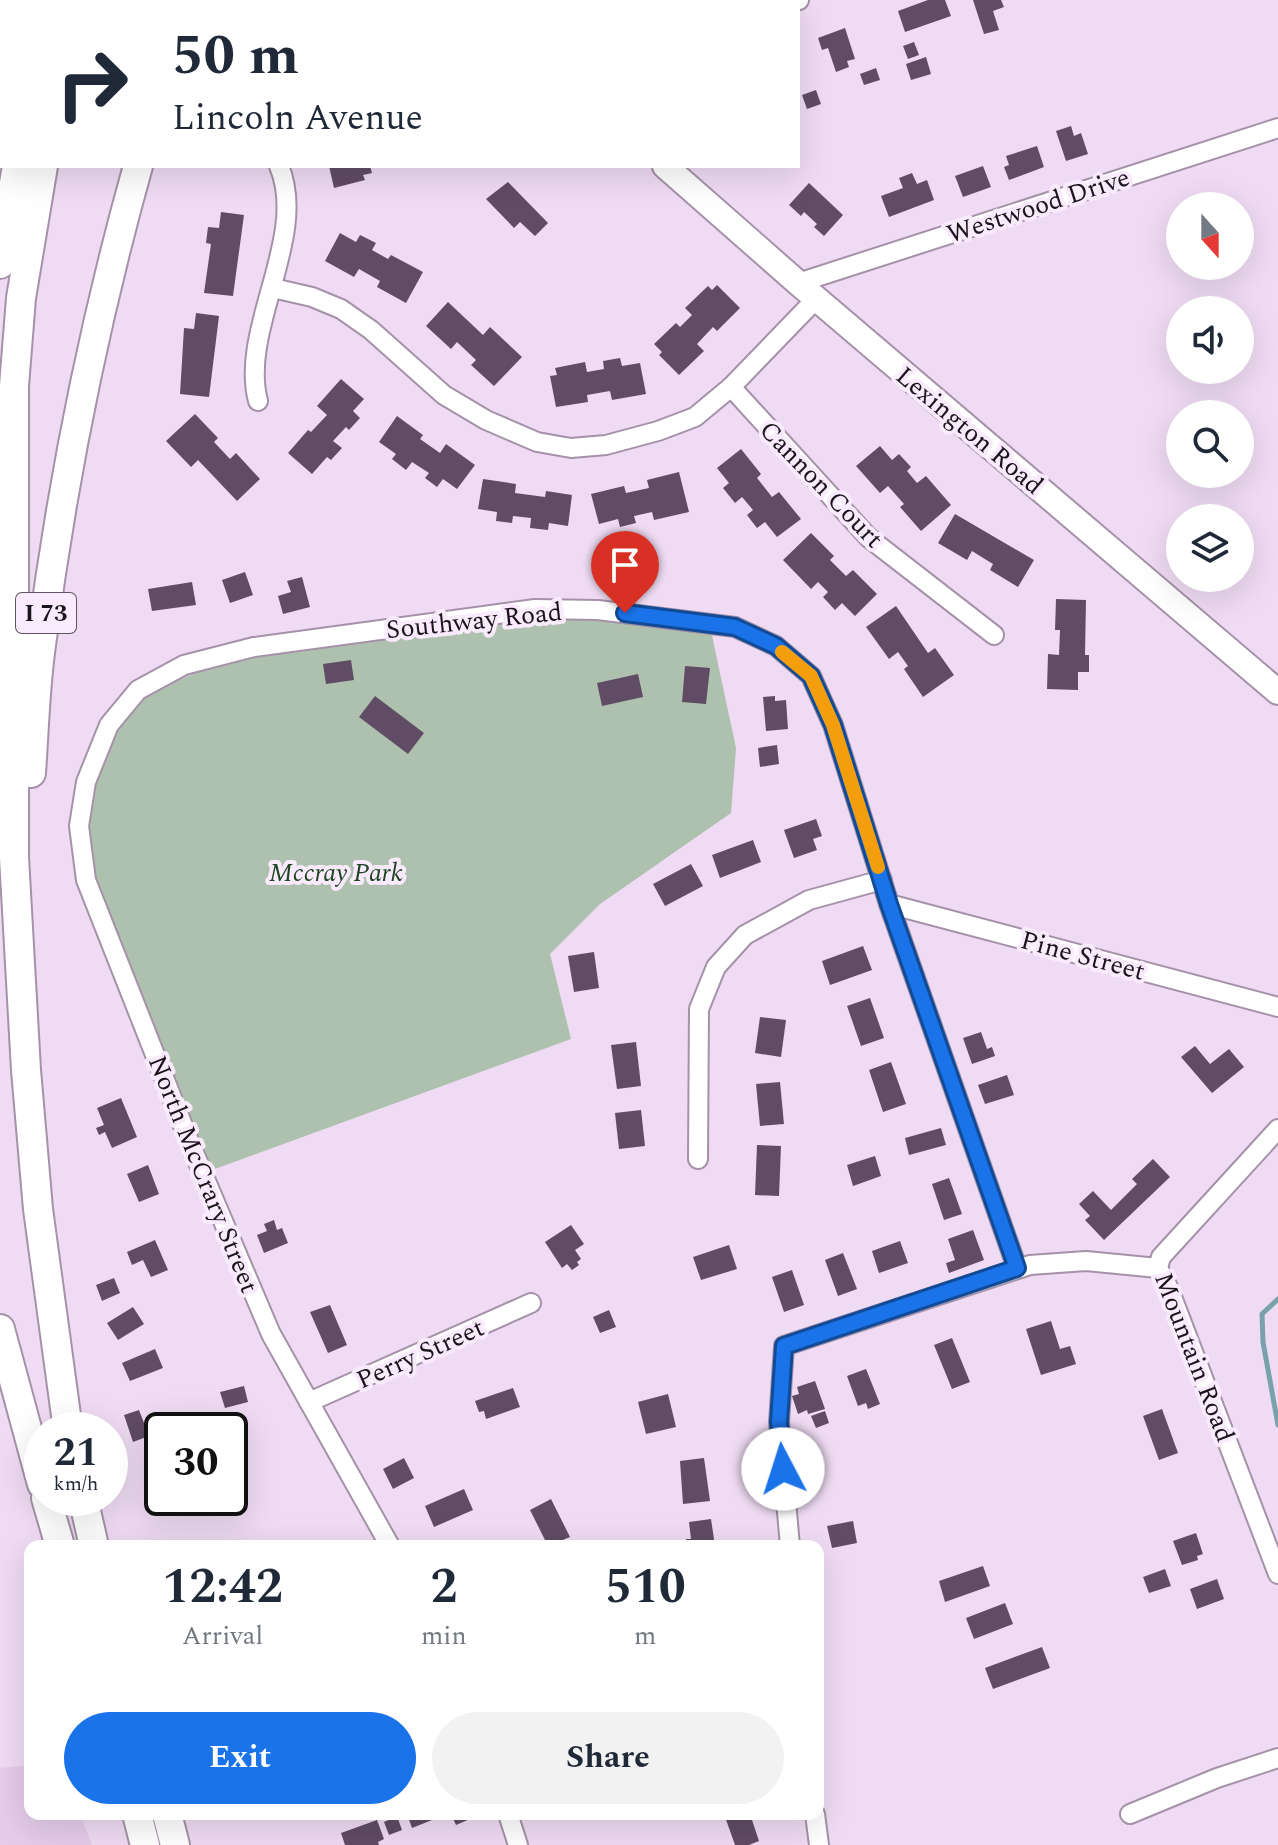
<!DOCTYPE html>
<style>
body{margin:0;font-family:Spectral,serif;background:#f2f2f3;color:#1f2937;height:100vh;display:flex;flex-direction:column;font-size:30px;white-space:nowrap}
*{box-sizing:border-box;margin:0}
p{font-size:26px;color:#747a83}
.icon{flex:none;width:44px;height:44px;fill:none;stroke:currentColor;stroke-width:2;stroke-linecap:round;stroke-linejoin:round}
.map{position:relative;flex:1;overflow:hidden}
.side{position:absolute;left:24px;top:1540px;width:800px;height:280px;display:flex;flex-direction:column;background:#fff;border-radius:16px;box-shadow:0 8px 32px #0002}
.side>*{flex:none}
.top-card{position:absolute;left:0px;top:0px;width:800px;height:168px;box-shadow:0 8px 32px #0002;background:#fff;color:#1f2937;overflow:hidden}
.needle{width:52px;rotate:159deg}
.buttons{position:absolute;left:1166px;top:192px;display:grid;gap:16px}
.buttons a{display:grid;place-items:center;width:88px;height:88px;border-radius:50%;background:#fff;box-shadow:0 8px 32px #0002;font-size:40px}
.speed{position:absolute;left:24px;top:1412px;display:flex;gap:16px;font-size:40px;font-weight:700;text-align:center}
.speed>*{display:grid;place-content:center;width:104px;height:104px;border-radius:50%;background:#fff;box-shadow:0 8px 32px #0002;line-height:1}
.speed small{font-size:20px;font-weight:400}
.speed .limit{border:4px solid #111;border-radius:12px;background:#fff;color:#111}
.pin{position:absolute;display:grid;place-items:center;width:68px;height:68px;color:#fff;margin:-82px -34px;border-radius:50% 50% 50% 0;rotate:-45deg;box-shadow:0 0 8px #0007}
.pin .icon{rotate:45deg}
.me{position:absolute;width:88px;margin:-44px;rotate:355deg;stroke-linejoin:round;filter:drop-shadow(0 0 6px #0008)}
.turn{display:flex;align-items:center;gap:28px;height:168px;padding:0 40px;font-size:36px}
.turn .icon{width:104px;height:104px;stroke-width:2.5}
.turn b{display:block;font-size:56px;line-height:68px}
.eta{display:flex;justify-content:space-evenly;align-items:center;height:136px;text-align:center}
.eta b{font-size:48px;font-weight:700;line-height:56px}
.button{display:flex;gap:16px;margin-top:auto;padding:16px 40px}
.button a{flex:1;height:92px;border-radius:48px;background:#1a73e8;color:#fff;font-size:32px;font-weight:700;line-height:92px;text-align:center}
.button a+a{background:#f2f2f3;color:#1f2937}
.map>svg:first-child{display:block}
.built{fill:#e5ccea}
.green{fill:#aec1af}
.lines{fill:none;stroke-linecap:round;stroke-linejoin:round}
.stream{stroke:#79a1ac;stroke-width:5}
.building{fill:#604c64}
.minor-casing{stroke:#a592a8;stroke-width:22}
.major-casing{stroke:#a592a8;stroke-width:28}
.highway-casing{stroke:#a592a8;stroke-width:32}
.minor{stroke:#fff;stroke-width:18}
.major{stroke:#fff;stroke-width:24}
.highway{stroke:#fff;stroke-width:28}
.route-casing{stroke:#114b97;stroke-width:20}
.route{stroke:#1a73e8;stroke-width:14}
.slow{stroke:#f59e0b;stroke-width:14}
.labels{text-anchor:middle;stroke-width:8;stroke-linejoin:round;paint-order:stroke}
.shield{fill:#faeafd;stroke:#5d5460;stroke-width:2}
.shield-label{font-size:24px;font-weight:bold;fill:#1a141c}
.street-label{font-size:26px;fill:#1a141c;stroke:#faeafd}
.park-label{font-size:26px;font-style:italic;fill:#1d4621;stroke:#faeafd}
</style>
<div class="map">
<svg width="1278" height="1845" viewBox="0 0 1278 1845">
<rect width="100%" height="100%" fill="#efdbf3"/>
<!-- built -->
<polygon class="built" points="30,1765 30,1814 80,1814 92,1845 0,1845 0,1768"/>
<!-- green -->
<polygon class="green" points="532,612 711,631 736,748 731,813 600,904 550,954 571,1039 212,1170 128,975 82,852 99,761 137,697 244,653"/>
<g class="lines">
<!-- stream -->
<polyline class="stream" points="1278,1299 1262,1314 1263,1342 1278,1425"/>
</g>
<!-- building -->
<g class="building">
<polygon points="928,0 945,0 951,16 905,32 898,11"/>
<polygon points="973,0 1001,0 1004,7 993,11 999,30 984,34"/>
<polygon points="845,28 855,59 847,61 849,67 836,72 828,48 822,50 818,38"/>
<polygon points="914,42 919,55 908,59 903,46"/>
<polygon points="926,57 931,74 911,80 906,64"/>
<polygon points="876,68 880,80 864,85 860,74"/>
<polygon points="816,90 821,104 807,109 802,95"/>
<polygon points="1071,126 1074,136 1081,133 1088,154 1066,161 1056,131"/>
<polygon points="1037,146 1044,167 1009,180 1004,167 1009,165 1006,156"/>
<polygon points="329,166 370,166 372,173 363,175 365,180 334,188"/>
<polygon points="983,166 991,187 963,197 955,176"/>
<polygon points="912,173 917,184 927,180 934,200 889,217 881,196 903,188 899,178"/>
<polygon points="508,182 548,223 535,236 520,222 514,228 486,199"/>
<polygon points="809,183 843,215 824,236 814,227 817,224 804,212 801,216 789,205"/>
<polygon points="221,212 244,215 233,296 204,293 211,244 206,243 208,227 219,228"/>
<polygon points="340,233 356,242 360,235 376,243 372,250 388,259 391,255 423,272 406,303 377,287 380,281 359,269 354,277 325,261"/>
<polygon points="717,285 740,308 717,331 713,327 697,344 704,351 679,375 659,355 662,352 654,344 676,323 680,327 692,315 685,308 708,286 712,290"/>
<polygon points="448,302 483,335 490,327 522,357 494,386 471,365 476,360 457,342 451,349 426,326"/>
<polygon points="196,313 219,316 209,397 180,394 184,328 194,329"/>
<polygon points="620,358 622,366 640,363 646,394 612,400 610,391 587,395 588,402 556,407 550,376 557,375 555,368 585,362 587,372 604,369 603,361"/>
<polygon points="341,379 364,399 353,411 360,418 349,430 346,427 333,441 342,448 331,460 327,457 312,474 288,453 308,430 311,432 327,415 317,406"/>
<polygon points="195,414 218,438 214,442 230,459 236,453 260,479 237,501 198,460 191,467 166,441"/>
<polygon points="397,416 423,435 420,439 440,453 446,444 475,465 457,489 443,479 437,487 425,478 429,473 412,462 406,470 392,459 396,454 379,442"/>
<polygon points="880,446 892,460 899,454 911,467 907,471 917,483 926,476 951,505 921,531 900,507 904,504 888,486 880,493 856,466"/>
<polygon points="741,449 761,474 757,478 772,497 779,492 801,519 777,537 765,522 757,528 747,515 753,510 742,497 735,503 723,488 729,483 717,468"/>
<polygon points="679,472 689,512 654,520 652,512 634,516 636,523 620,527 618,519 599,524 591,494 624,486 626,493 649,488 647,480"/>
<polygon points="483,479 516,484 515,493 545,497 546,491 572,495 568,526 549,523 548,530 530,528 531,518 513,516 512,523 496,521 497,512 478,509"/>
<polygon points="955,514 1034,560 1018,587 990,570 993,564 972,551 967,560 938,543"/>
<polygon points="811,533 834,556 830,560 846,576 853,570 877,594 855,616 842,603 835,610 823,597 828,592 818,582 811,589 783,560"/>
<polygon points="245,572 253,595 230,603 222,580"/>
<polygon points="302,577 310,607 283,614 278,596 291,592 287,581"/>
<polygon points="192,582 196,605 152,611 148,589"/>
<polygon points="1056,599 1086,600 1085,655 1089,655 1089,672 1078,672 1078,690 1047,689 1048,654 1059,655 1060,630 1055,630"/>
<polygon points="896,606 928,653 935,648 954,675 923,697 904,669 908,666 898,652 889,659 866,627"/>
<polygon points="351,660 354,680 326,684 323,664"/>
<polygon points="685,666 710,668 706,704 682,702"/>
<polygon points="638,674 643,697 602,706 597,683"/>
<polygon points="375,696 424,733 408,754 359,717"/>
<polygon points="775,696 775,701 786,700 788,729 766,731 763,697"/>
<polygon points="777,745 779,764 760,767 758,748"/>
<polygon points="816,819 822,836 813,839 817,850 794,858 784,830"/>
<polygon points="753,840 761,862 720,878 712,855"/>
<polygon points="691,864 703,886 665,906 653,884"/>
<polygon points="863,946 872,970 830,985 822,961"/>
<polygon points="594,952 599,988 574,992 568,956"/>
<polygon points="870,998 884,1038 861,1046 847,1006"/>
<polygon points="760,1017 786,1020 781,1057 755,1053"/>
<polygon points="981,1032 987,1049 992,1047 995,1056 972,1064 963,1038"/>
<polygon points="636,1042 641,1086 617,1089 611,1045"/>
<polygon points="1195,1046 1210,1064 1229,1049 1244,1067 1212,1093 1181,1057"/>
<polygon points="891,1062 906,1104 883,1112 869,1070"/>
<polygon points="1007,1075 1014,1095 985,1104 978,1085"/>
<polygon points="780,1082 784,1124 760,1126 756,1084"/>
<polygon points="121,1098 137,1137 112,1148 105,1132 99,1135 96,1128 104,1125 97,1108"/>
<polygon points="641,1110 645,1146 619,1149 615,1113"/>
<polygon points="941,1128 946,1145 909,1155 905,1138"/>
<polygon points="757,1145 781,1146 779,1196 755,1195"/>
<polygon points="875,1156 881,1176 853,1186 847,1165"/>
<polygon points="1153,1159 1170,1177 1104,1240 1085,1220 1090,1216 1079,1204 1093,1191 1111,1210 1137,1184 1132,1179"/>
<polygon points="148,1165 159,1194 139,1202 127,1174"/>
<polygon points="949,1178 962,1214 944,1220 932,1184"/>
<polygon points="274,1220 277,1230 282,1228 288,1243 264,1253 257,1235 267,1231 264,1224"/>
<polygon points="571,1225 584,1244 575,1250 581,1259 577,1262 579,1265 572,1270 567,1264 562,1268 545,1242"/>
<polygon points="973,1230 984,1260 949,1273 946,1263 955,1260 948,1239"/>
<polygon points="155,1240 168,1270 151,1277 143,1260 132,1265 127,1252"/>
<polygon points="900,1241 908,1263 879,1273 872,1251"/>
<polygon points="729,1245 737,1269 701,1280 693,1257"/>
<polygon points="843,1253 857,1289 838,1296 825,1260"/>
<polygon points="792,1270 804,1305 784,1312 772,1277"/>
<polygon points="114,1278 120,1293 102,1301 96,1285"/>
<polygon points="330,1305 347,1345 328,1353 310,1312"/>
<polygon points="133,1307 144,1324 118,1340 107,1323"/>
<polygon points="609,1310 616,1327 600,1333 593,1317"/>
<polygon points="1051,1321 1060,1349 1070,1346 1076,1364 1041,1375 1026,1329"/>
<polygon points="952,1338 970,1382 952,1389 934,1345"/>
<polygon points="155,1349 163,1368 130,1381 122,1363"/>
<polygon points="866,1369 880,1404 868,1409 866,1403 858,1406 847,1376"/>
<polygon points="815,1381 825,1409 808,1414 807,1410 798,1414 792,1396 799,1394 797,1387"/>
<polygon points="244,1386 248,1402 225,1408 220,1392"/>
<polygon points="513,1388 520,1407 486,1419 484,1411 479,1412 475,1401"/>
<polygon points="668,1394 676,1427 646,1434 638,1402"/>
<polygon points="1162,1409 1178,1453 1159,1460 1143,1416"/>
<polygon points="139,1410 149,1436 133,1442 124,1415"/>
<polygon points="825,1411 829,1423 816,1428 811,1416"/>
<polygon points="404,1458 414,1478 393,1489 383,1469"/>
<polygon points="704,1458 710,1501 683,1504 680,1461"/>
<polygon points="464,1489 473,1510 434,1527 425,1506"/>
<polygon points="551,1499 570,1537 548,1546 530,1510"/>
<polygon points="711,1519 715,1546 687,1546 686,1539 691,1539 689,1522"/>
<polygon points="853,1521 857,1543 832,1548 827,1526"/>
<polygon points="1196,1533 1203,1554 1197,1556 1198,1560 1182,1565 1173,1541"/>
<polygon points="983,1566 990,1586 945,1602 939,1581"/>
<polygon points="1165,1569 1171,1586 1149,1593 1143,1577"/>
<polygon points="1217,1579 1224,1599 1197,1609 1190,1589"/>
<polygon points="1005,1603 1013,1624 974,1639 966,1618"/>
<polygon points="1042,1647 1050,1668 993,1689 985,1668"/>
<polygon points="407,1814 447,1814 412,1828"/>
<polygon points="451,1814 468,1814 470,1819 456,1825"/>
<polygon points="724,1814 750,1814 759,1841 749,1845 735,1845"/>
<polygon points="397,1816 402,1830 389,1835 384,1822"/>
<polygon points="377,1820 384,1839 378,1842 379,1845 345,1845 341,1833"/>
</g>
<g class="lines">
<!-- minor casing -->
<g class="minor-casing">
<g id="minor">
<polyline points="793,2 799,0"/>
<polyline points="798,283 1278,128"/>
<polyline points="273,288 312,297 341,309 371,330 444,395 486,420 537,442 571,448 606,445 658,431 695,417 731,387 816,299"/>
<polyline points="731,387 869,538 994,635"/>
<path d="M258 401C239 329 309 237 279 166"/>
<polyline points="889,904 1278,1007"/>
<polyline points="1278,1129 1161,1257 1158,1268 1169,1289 1278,1574"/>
<polyline points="698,1159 699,1009 716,967 745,935 809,900 882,880"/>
<polyline points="309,1402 531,1303"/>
<polyline points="390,1546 271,1334 189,1141 86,880 79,826 86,782 109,725 138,690 184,665 254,647 535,609 598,610 735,627 776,646 811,676 833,725 889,904 1017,1268"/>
<polyline points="790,1546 779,1422 784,1346 1030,1265 1086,1261 1158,1268"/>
<polyline points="508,1814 518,1845"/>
<polyline points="815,1814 819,1845"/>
<polyline points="1130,1814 1217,1778 1278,1758"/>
</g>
</g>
<!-- major casing -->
<g class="major-casing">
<g id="major">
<polyline points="481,0 483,2"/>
<polyline points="54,2 54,0"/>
<polyline points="78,2 78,0"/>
<polyline points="0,146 2,146"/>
<polyline points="665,166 798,283 1278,692"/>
</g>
</g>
<!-- highway casing -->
<g class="highway-casing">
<g id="highway">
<polyline points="183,2 184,0"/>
<polyline points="43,166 21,298 14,386 14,857 26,1070 38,1209 68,1430"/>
<polyline points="0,264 17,166"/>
<path d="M31 773C34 731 35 687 41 645 62 483 94 323 138 166"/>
<polyline points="0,1329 42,1484"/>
<polyline points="46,1498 60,1546"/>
<polyline points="83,1498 94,1546"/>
<polyline points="137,1814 145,1845"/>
<polyline points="167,1814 175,1845"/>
</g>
</g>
<!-- minor -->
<use href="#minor" class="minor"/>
<!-- major -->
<use href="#major" class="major"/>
<!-- highway -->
<use href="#highway" class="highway"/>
</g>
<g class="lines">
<!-- route casing -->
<g class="route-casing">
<polyline id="route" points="625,613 735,627 776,646 811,676 833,725 889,904 1017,1268 784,1346 779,1422 783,1469"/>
</g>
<!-- route -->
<use href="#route" class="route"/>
<!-- slow -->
<polyline class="slow" points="782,652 811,676 833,725 878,867"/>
</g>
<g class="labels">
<!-- shield labels -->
<rect class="shield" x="16" y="593" width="60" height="40" rx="6"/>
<g class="shield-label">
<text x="46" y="621">I 73</text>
</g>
<!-- street labels -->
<g class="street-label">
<text transform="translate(1038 205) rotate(-18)" y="9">Westwood Drive</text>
<text transform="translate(970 430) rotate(40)" y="9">Lexington Road</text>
<text transform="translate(822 484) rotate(46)" y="9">Cannon Court</text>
<text transform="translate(474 620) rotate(-6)" y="9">Southway Road</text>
<text transform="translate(1083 955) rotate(15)" y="9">Pine Street</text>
<text transform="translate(204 1174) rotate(68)" y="9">North McCrary Street</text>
<text transform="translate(420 1353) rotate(-24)" y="9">Perry Street</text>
<text transform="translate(1195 1357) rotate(69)" y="9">Mountain Road</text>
</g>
<!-- park labels -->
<g class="park-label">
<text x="336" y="881">Mccray Park</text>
</g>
</g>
</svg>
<div class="buttons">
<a><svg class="needle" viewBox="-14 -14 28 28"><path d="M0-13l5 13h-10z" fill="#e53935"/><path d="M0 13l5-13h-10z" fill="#747a83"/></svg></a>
<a><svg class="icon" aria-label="sound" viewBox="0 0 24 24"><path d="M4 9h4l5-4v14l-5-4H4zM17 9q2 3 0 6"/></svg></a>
<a><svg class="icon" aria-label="search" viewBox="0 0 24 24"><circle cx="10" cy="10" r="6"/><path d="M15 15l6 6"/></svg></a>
<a><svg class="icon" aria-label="layers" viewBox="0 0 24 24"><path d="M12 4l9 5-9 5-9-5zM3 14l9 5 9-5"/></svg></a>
</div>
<div class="speed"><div>21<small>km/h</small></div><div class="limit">30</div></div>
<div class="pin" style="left:625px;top:613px;background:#d93025"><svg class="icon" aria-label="arrive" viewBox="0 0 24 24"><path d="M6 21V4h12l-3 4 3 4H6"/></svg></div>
<svg class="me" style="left:783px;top:1469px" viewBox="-20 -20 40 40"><circle r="19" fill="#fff"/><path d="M0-13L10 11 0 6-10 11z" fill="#1a73e8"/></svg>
<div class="top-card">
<div class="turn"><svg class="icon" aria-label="right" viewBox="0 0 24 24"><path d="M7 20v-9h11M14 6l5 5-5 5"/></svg><div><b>50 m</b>Lincoln Avenue</div></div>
</div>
<section class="side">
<div class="eta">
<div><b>12:42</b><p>Arrival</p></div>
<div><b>2</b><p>min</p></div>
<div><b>510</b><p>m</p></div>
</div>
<div class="button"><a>Exit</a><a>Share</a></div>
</section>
</div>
